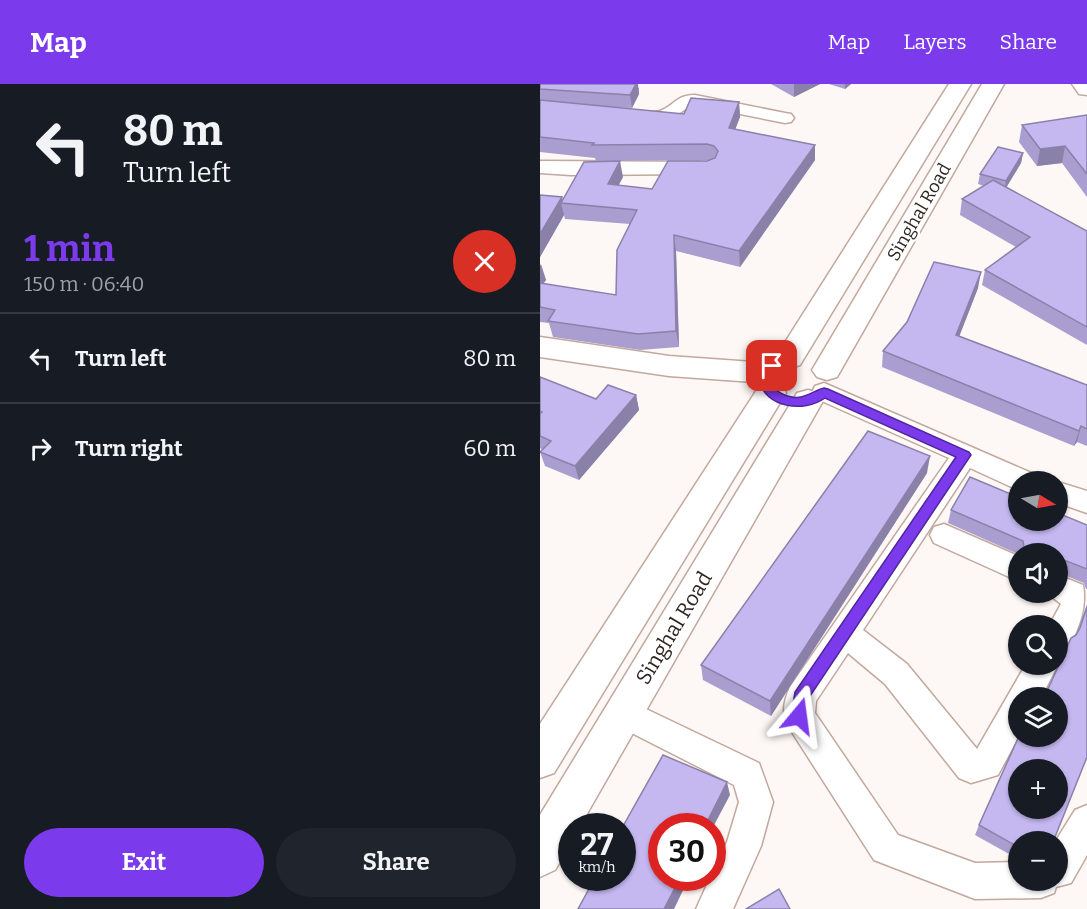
<!DOCTYPE html>
<meta charset="utf-8">
<style>
body{margin:0;font-family:Bitter,serif;background:#20242c;color:#f1f3f6;height:100vh;display:flex;flex-direction:column;font-size:22px;white-space:nowrap}
*{box-sizing:border-box;margin:0}
p{font-size:20px;color:#9ea1a6}
.icon{flex:none;width:33px;height:33px;fill:none;stroke:currentColor;stroke-width:2;stroke-linecap:round;stroke-linejoin:round}
.map{position:relative;flex:1;overflow:hidden}
.details{display:flex;flex-direction:column;background:#171b24;width:540px}
.details>*{flex:none}
.guide{background:#171b24;color:#f1f3f6;overflow:hidden}
.needle{width:39px;rotate:100deg}
.fabs{position:absolute;left:468px;top:387px;display:grid;gap:12px}
.fabs a{display:grid;place-items:center;width:60px;height:60px;border-radius:50%;background:#171b24;box-shadow:0 2px 4px #0004;font-size:30px}
.speed{position:absolute;left:18px;top:729px;display:flex;gap:12px;font-size:30px;font-weight:700;text-align:center}
.speed>*{display:grid;place-content:center;width:78px;height:78px;border-radius:50%;background:#171b24;box-shadow:0 2px 4px #0004;line-height:1}
.speed small{font-size:15px;font-weight:400}
.speed .limit{border:9px solid #d22;background:#fff;color:#111}
.pin{position:absolute;display:grid;place-items:center;width:51px;height:51px;color:#fff;margin:-26px;border-radius:12px;box-shadow:0 3px 9px #0006}
.me{position:absolute;width:66px;margin:-33px;rotate:16deg;stroke-linejoin:round;filter:drop-shadow(0 0 4px #0008)}
.turn{display:flex;align-items:center;gap:21px;height:126px;padding:0 24px;font-size:27px}
.turn .icon{width:78px;height:78px;stroke-width:2.5}
.turn b{display:block;font-size:42px;line-height:51px}
.round{display:grid;place-items:center;flex:none;width:63px;height:63px;border-radius:32px;background:#20242c}
.headline{display:flex;align-items:center;justify-content:space-between;height:102px;padding:0 24px}
h1{font-size:36px;font-weight:700;line-height:45px;color:#7c3aed}
.button{display:flex;gap:12px;margin-top:auto;padding:12px 24px}
.button a{flex:1;height:69px;border-radius:36px;background:#7c3aed;color:#fff;font-size:24px;font-weight:700;line-height:69px;text-align:center}
.button a+a{background:#20242c;color:#f1f3f6}
ul{padding:0;list-style:none}
li{display:flex;align-items:center;gap:18px;height:90px;padding:0 24px;border-top:2px solid #363941}
li div{flex:1}
li b{display:block;font-size:22px}
li em{font-style:normal}
header{display:flex;align-items:center;gap:36px;box-sizing:border-box;height:84px;padding:0 30px;background:#7c3aed;color:#fff}
header strong{font-size:28px}
nav{display:flex;gap:33px;margin-inline-start:auto;font-size:21px}
main{display:flex;flex:1;min-height:0}
.map>svg:first-child{display:block}
.lines{fill:none;stroke-linecap:round;stroke-linejoin:round}
.street-casing{stroke:#c2a89d;stroke-width:3}
.secondary-casing{stroke:#c2a89d;stroke-width:3}
.street{fill:#fff;fill-rule:evenodd}
.secondary{fill:#fff;fill-rule:evenodd}
.wall{fill:#a99ecf}
.shaded-wall{fill:#8a81a9}
.building{fill:#c5b8f1;stroke:#8a81a9;stroke-width:1.5;fill-rule:evenodd}
.route{fill:#7c3aed;stroke:#51269a;stroke-width:1.5}
.labels{text-anchor:middle;stroke-width:5;stroke-linejoin:round;paint-order:stroke}
.far-street-label{font-size:18px;fill:#2f2621;stroke:#fff}
.street-label{font-size:21px;fill:#2f2621;stroke:#fff}
</style>
<header>
<strong>Map</strong>
<nav><a>Map</a><a>Layers</a><a>Share</a></nav>
</header>
<main>
<section class="details">
<div class="guide">
<div class="turn"><svg class="icon" aria-label="left" viewBox="0 0 24 24"><path d="M17 20v-9H6M10 6l-5 5 5 5"/></svg><div><b>80 m</b>Turn left</div></div>
</div>
<div class="headline"><div><h1>1 min</h1><p>150 m · 06:40</p></div><a class="round" style="background:#d93025;color:#fff"><svg class="icon" aria-label="close" viewBox="0 0 24 24"><path d="M6 6l12 12M18 6L6 18"/></svg></a></div>
<ul>
<li><svg class="icon" aria-label="left" viewBox="0 0 24 24"><path d="M17 20v-9H6M10 6l-5 5 5 5"/></svg><div><b>Turn left</b></div><em>80 m</em></li>
<li><svg class="icon" aria-label="right" viewBox="0 0 24 24"><path d="M7 20v-9h11M14 6l5 5-5 5"/></svg><div><b>Turn right</b></div><em>60 m</em></li>
</ul>
<div class="button"><a>Exit</a><a>Share</a></div>
</section>
<div class="map">
<svg width="547" height="825" viewBox="0 0 547 825">
<rect width="100%" height="100%" fill="#fdf7f5"/>
<g class="lines">
<!-- street casing -->
<g class="street-casing">
<g id="street">
<path d="M155 11 245 29 251 30 254 34 251 38 245 39 155 21H151C132 36 115 42 91 36L88 32 91 28C100 26 111 30 120 27 135 21 136 11 155 11Z"/>
<polygon points="0,77 161,78 168,80 171,84 168,88 161,90 31,91 0,89"/>
<path d="M284 299 496 391 500 398H478V406L430 384 323 546 367 580 437 665 486 580H518V578V580L501 614H478L479 652 458 691 431 699 419 694 345 600 308 569 276 617 275 629 358 751 435 779 478 778V796H518V758H515L535 726 547 721V771L531 799 516 803 514 809 501 814 435 815 334 776 248 642C241 629 244 617 250 603L409 374 275 314 272 308 275 302Z"/>
<polygon points="518,398 547,407 547,429 518,419"/>
<polygon points="404,440 478,472 478,497 394,459 390,451 394,443"/>
<path d="M518 491 543 501C547 524 539 544 529 563L518 567V542H509L521 520 506 508H518Z"/>
<polygon points="83,614 219,679 233,718 221,762 193,825 156,825 170,794 172,794 172,788 187,758 199,718 194,701 72,639 67,629 72,619"/>
</g>
</g>
<!-- secondary casing -->
<g class="secondary-casing">
<g id="secondary">
<polygon points="409,0 431,0 260,281 250,284 240,281 235,274"/>
<polygon points="442,0 464,0 297,293 287,296 277,293 272,286"/>
<polygon points="532,0 547,0 547,11 539,10"/>
<polygon points="0,253 129,272 227,279 237,282 242,289 237,296 227,299 129,292 0,273"/>
<polygon points="231,298 242,301 246,309 14,689 0,694 0,640 220,301"/>
<polygon points="268,306 279,309 283,317 40,742 32,742 32,758 15,786 0,793 0,731 257,309"/>
</g>
</g>
<!-- street -->
<use href="#street" class="street"/>
<!-- secondary -->
<use href="#secondary" class="secondary"/>
</g>
<!-- wall -->
<g class="wall">
<polygon points="0,0 99,4 99,10 92,24 69,23 144,30 199,18 200,33 195,45 275,61 275,76 200,183 136,167 139,263 100,266 13,253 9,239 0,238 0,180 6,196 3,200 76,211 90,140 25,135 24,131 0,173 0,111 22,113 23,116 83,93 78,101 112,105 169,76 56,77 55,74 0,68"/>
<polygon points="231,0 280,0 254,13"/>
<polygon points="289,0 311,0 305,5"/>
<polygon points="547,31 547,113 522,79 497,82 479,58 482,41"/>
<polygon points="483,69 481,79 466,104 547,147 547,261 442,201 445,186 476,163 420,131 422,115 444,102 438,100 440,90"/>
<polygon points="438,204 419,252 547,301 547,362 537,358 534,362 342,283 343,267"/>
<polygon points="0,293 56,315 96,311 99,326 39,396 5,382 0,368 3,366 0,364"/>
<polygon points="387,389 231,632 163,596 161,581"/>
<polygon points="411,426 547,441 547,505 546,505 544,499 519,489 518,490 518,470 478,470 408,439"/>
<polygon points="547,520 547,673 478,758 478,775 435,751 439,741 536,551"/>
</g>
<!-- shaded-wall -->
<g class="shaded-wall">
<polygon points="94,0 98,0 99,10 92,24 90,11"/>
<polygon points="254,0 280,0 254,13"/>
<polygon points="305,0 311,0 305,5"/>
<polygon points="199,18 200,33 190,59 189,44"/>
<polygon points="275,61 275,76 200,183 199,167"/>
<polygon points="525,62 522,79 497,82 500,65"/>
<polygon points="483,69 481,79 464,107 466,97"/>
<polygon points="80,77 83,93 71,116 68,100"/>
<polygon points="22,113 23,119 21,119 24,131 0,173 0,150"/>
<polygon points="134,151 136,167 139,263 136,247"/>
<polygon points="1,180 6,196 0,204 0,182"/>
<polygon points="441,188 438,204 414,266 416,251"/>
<polygon points="96,311 99,326 39,396 35,382"/>
<polygon points="541,342 537,358 534,362 539,347"/>
<polygon points="390,372 387,389 231,632 230,617"/>
<polygon points="524,476 519,489 518,490 518,487 520,479"/>
<polygon points="187,698 190,711 172,745 172,742 165,742"/>
<polygon points="140,794 149,794 134,825 124,825"/>
</g>
<!-- building -->
<g class="building">
<polygon points="0,0 96,0 90,11 0,5"/>
<polygon points="151,14 199,18 189,44 275,61 199,167 134,151 136,247 98,250 8,237 15,226 0,223 0,199 76,211 77,166 97,126 21,119 44,78 80,77 68,100 112,105 128,77 167,77 175,74 178,67 174,62 167,60 52,61 54,59 0,53 0,16 144,30"/>
<polygon points="547,31 547,90 525,62 500,65 482,41"/>
<polygon points="458,63 483,69 466,97 440,90"/>
<polygon points="453,96 547,147 547,243 445,186 490,153 422,115"/>
<polygon points="0,111 22,113 0,150"/>
<polygon points="394,178 441,188 416,251 547,301 547,345 541,342 539,347 343,267 367,238"/>
<polygon points="0,293 56,315 68,301 96,311 35,382 0,368 11,357 0,352 0,330 2,328 0,327"/>
<polygon points="328,347 390,372 230,617 161,581"/>
<polygon points="430,393 478,413 478,436 518,436 518,429 547,441 547,485 524,476 520,479 518,478 518,470 499,470 484,463 483,457 411,426"/>
<path d="M547 523V673L513 758H478V763L439 741 479 652H518V614H497L501 604 508 605 531 554 536 551 540 544ZM478 686H518V724H478Z"/>
<polygon points="123,671 187,698 165,742 122,742 122,794 140,794 124,825 38,825 55,794 82,794 82,744"/>
<polygon points="239,805 250,825 206,825"/>
</g>
<!-- route -->
<path class="route" d="M232 278 238 282C236 286 232 291 231 295 229 308 252 315 261 313 270 311 276 306 284 304L288 305 429 368 431 371 268 615 265 637 259 639 253 637 251 632 255 608 416 373 285 314C264 329 225 324 219 296L228 279Z"/>
<g class="labels">
<!-- far-street labels -->
<g class="far-street-label">
<text transform="translate(379 128) rotate(-60)" y="6">Singhal Road</text>
</g>
<!-- street labels -->
<g class="street-label">
<text transform="translate(134 544) rotate(-59)" y="7">Singhal Road</text>
</g>
</g>
</svg>
<div class="fabs">
<a><svg class="needle" viewBox="-14 -14 28 28"><path d="M0-13l5 13h-10z" fill="#e53935"/><path d="M0 13l5-13h-10z" fill="#9ea1a6"/></svg></a>
<a><svg class="icon" aria-label="sound" viewBox="0 0 24 24"><path d="M4 9h4l5-4v14l-5-4H4zM17 9q2 3 0 6"/></svg></a>
<a><svg class="icon" aria-label="search" viewBox="0 0 24 24"><circle cx="10" cy="10" r="6"/><path d="M15 15l6 6"/></svg></a>
<a><svg class="icon" aria-label="layers" viewBox="0 0 24 24"><path d="M12 4l9 5-9 5-9-5zM3 14l9 5 9-5"/></svg></a>
<a>+</a>
<a>−</a>
</div>
<div class="speed"><div>27<small>km/h</small></div><div class="limit">30</div></div>
<div class="pin" style="left:232px;top:282px;background:#d93025"><svg class="icon" aria-label="arrive" viewBox="0 0 24 24"><path d="M6 21V4h12l-3 4 3 4H6"/></svg></div>
<svg class="me" style="left:259px;top:632px" viewBox="-20 -20 40 40"><path d="M0-17L14 15 0 8-14 15z" fill="#7c3aed" stroke="#fff" stroke-width="4"/></svg>
</div>
</main>
